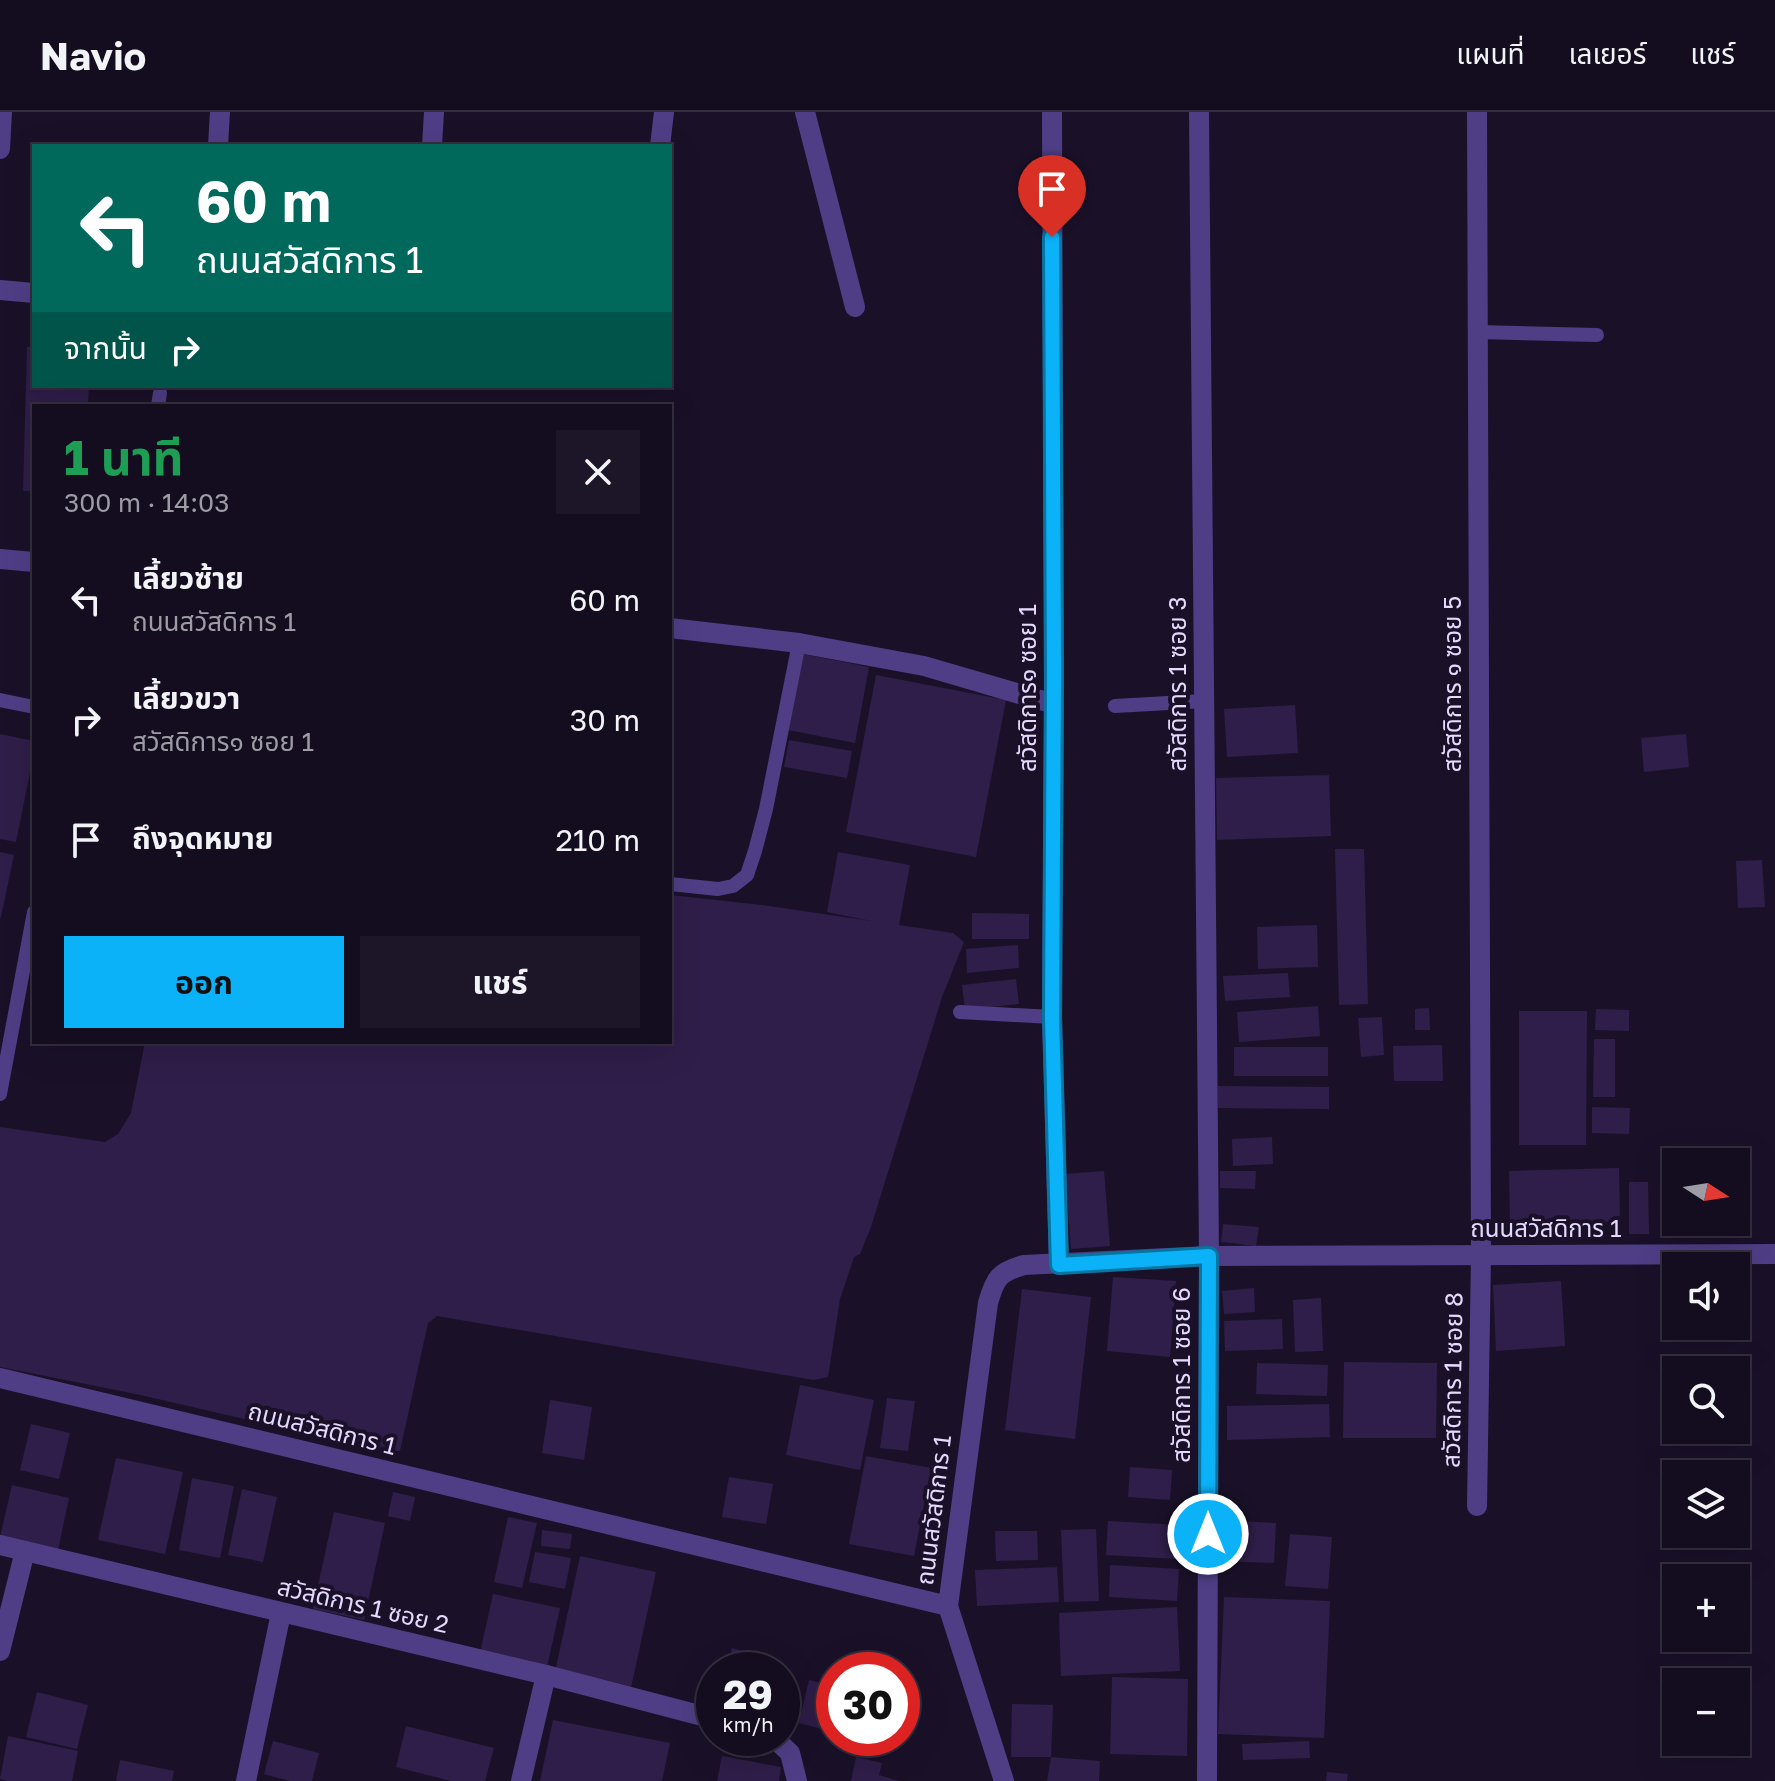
<!DOCTYPE html>
<html lang="th">
<meta charset="utf-8">
<style>
body{margin:0;font-family:"Golos Text","Noto Sans Thai",sans-serif;background:#1d1628;color:#f1f3f6;height:100vh;display:flex;flex-direction:column;font-size:30px;white-space:nowrap}
*{box-sizing:border-box;margin:0}
p{font-size:26px;color:#9d9ca4}
.icon{flex:none;width:44px;height:44px;fill:none;stroke:currentColor;stroke-width:2;stroke-linecap:round;stroke-linejoin:round}
.map{position:relative;flex:1;overflow:hidden}
.drawer{position:absolute;left:32px;top:292px;width:640px;height:640px;display:flex;flex-direction:column;background:#140d1f;border-radius:0px;box-shadow:0 8px 32px #0002,0 0 0 2px #332d3d}
.drawer>*{flex:none}
.banner{position:absolute;left:32px;top:32px;width:640px;height:244px;border-radius:0px;box-shadow:0 8px 32px #0002,0 0 0 2px #332d3d;background:#00695c;color:#fff;overflow:hidden}
.needle{width:52px;rotate:102deg}
.fabs{position:absolute;left:1662px;top:1036px;display:grid;gap:16px}
.fabs a{display:grid;place-items:center;width:88px;height:88px;border-radius:0px;background:#140d1f;box-shadow:0 8px 32px #0002,0 0 0 2px #332d3d;font-size:40px}
.speed{position:absolute;left:696px;top:1540px;display:flex;gap:16px;font-size:40px;font-weight:700;text-align:center}
.speed>*{display:grid;place-content:center;width:104px;height:104px;border-radius:50%;background:#140d1f;box-shadow:0 8px 32px #0002,0 0 0 2px #332d3d;line-height:1}
.speed small{font-size:20px;font-weight:400}
.speed .limit{border:12px solid #d22;background:#fff;color:#111}
.pin{position:absolute;display:grid;place-items:center;width:68px;height:68px;color:#fff;margin:-82px -34px;border-radius:50% 50% 50% 0;rotate:-45deg;box-shadow:0 0 8px #0007}
.pin .icon{rotate:45deg}
.me{position:absolute;width:88px;margin:-44px;rotate:0deg;stroke-linejoin:round;filter:drop-shadow(0 0 6px #0008)}
.turn{display:flex;align-items:center;gap:28px;height:168px;padding:0 32px;font-size:36px}
.turn .icon{width:104px;height:104px;stroke-width:2.5}
.turn b{display:block;font-size:56px;line-height:68px}
.then{display:flex;align-items:center;height:76px;padding:0 32px;background:#0003;gap:16px;font-size:30px}
.round{display:grid;place-items:center;flex:none;width:84px;height:84px;border-radius:0px;background:#1d1628}
.headline{display:flex;align-items:center;justify-content:space-between;height:136px;padding:0 32px}
h1{font-size:48px;font-weight:700;line-height:60px;color:#1e9e55}
.button{display:flex;gap:16px;margin-top:auto;padding:16px 32px}
.button a{flex:1;height:92px;border-radius:0px;background:#0cb2f8;color:#111;font-size:32px;font-weight:700;line-height:92px;text-align:center}
.button a+a{background:#1d1628;color:#f1f3f6}
ul{padding:0;list-style:none}
li{display:flex;align-items:center;gap:24px;height:120px;padding:0 32px}
li div{flex:1}
li b{display:block;font-size:30px}
li em{font-style:normal}
header{display:flex;align-items:center;gap:48px;box-sizing:border-box;height:112px;padding:0 40px;background:#140d1f;border-bottom:2px solid #332d3d}
header strong{font-size:38px}
nav{display:flex;gap:44px;margin-inline-start:auto;font-size:28px}
.map>svg:first-child{display:block}
.building{fill:#2f1e49}
.lines{fill:none;stroke-linecap:round;stroke-linejoin:round}
.lane{stroke:#4f3e86;stroke-width:14}
.street{stroke:#4f3e86;stroke-width:20}
.route-casing{stroke:#0874a1;stroke-width:20}
.route{stroke:#0cb2f8;stroke-width:14}
.labels{text-anchor:middle;stroke-width:8;stroke-linejoin:round;paint-order:stroke}
.street-label{font-size:24px;fill:#e5dafe;stroke:#1a1129}
</style>
<header>
<strong>Navio</strong>
<nav><a>แผนที่</a><a>เลเยอร์</a><a>แชร์</a></nav>
</header>
<div class="map">
<svg width="1775" height="1669" viewBox="0 0 1775 1669">
<rect width="100%" height="100%" fill="#1a1129"/>
<!-- building -->
<g class="building">
<polygon points="27,235 34,235 34,274 89,274 88,294 34,294 34,379 23,379"/>
<polygon points="803,542 869,555 855,631 788,618"/>
<polygon points="876,563 1006,588 976,745 846,720"/>
<polygon points="1295,593 1298,641 1227,645 1224,597"/>
<polygon points="0,622 34,629 34,641 16,730 0,727"/>
<polygon points="1686,622 1689,655 1644,660 1641,626"/>
<polygon points="789,628 852,639 847,666 784,655"/>
<polygon points="1329,663 1331,724 1217,728 1216,666"/>
<polygon points="1335,737 1364,737 1368,892 1339,893"/>
<polygon points="0,740 14,743 1,805 0,805"/>
<polygon points="838,740 910,753 899,813 953,821 964,830 942,885 871,1115 860,1142 854,1145 840,1187 828,1265 814,1268 437,1204 428,1211 400,1339 365,1335 136,1282 0,1255 0,1015 105,1030 118,1022 131,1001 145,930 670,930 670,783 762,793 871,809 827,800"/>
<polygon points="1762,748 1765,795 1738,796 1736,749"/>
<polygon points="972,801 1029,802 1029,827 972,827"/>
<polygon points="1317,813 1318,855 1258,857 1257,815"/>
<polygon points="1018,833 1019,856 967,861 966,837"/>
<polygon points="1288,861 1290,885 1225,889 1223,864"/>
<polygon points="1016,867 1019,892 965,898 962,873"/>
<polygon points="1318,894 1320,924 1239,930 1237,900"/>
<polygon points="1429,896 1430,918 1415,918 1415,897"/>
<polygon points="1596,897 1629,898 1629,919 1595,918"/>
<polygon points="1519,899 1587,899 1586,1033 1519,1033"/>
<polygon points="1382,905 1384,943 1361,945 1358,906"/>
<polygon points="1594,927 1615,927 1615,985 1593,985"/>
<polygon points="1442,933 1443,969 1394,969 1393,934"/>
<rect x="1234" y="935" width="94" height="29"/>
<polygon points="1218,974 1329,975 1329,997 1218,996"/>
<polygon points="1592,995 1630,996 1629,1022 1592,1021"/>
<polygon points="1272,1025 1273,1052 1233,1054 1232,1027"/>
<polygon points="1619,1056 1620,1110 1510,1112 1509,1059"/>
<polygon points="1104,1059 1110,1134 1071,1137 1065,1062"/>
<polygon points="1220,1059 1256,1059 1255,1077 1220,1076"/>
<polygon points="1629,1070 1648,1070 1649,1122 1629,1122"/>
<polygon points="1223,1112 1259,1115 1256,1134 1221,1130"/>
<polygon points="1113,1165 1176,1169 1170,1245 1107,1239"/>
<polygon points="1561,1169 1565,1234 1496,1239 1493,1173"/>
<polygon points="1254,1176 1255,1200 1224,1202 1222,1179"/>
<polygon points="1022,1177 1091,1185 1075,1327 1005,1318"/>
<polygon points="1321,1186 1323,1239 1295,1240 1293,1188"/>
<polygon points="1282,1207 1283,1237 1225,1239 1224,1209"/>
<polygon points="1344,1250 1437,1251 1436,1326 1343,1326"/>
<polygon points="1257,1251 1328,1253 1327,1284 1256,1282"/>
<polygon points="800,1273 874,1288 860,1358 786,1343"/>
<polygon points="887,1286 915,1289 908,1339 880,1336"/>
<polygon points="550,1288 592,1295 584,1348 542,1341"/>
<polygon points="1329,1292 1330,1325 1227,1328 1227,1294"/>
<polygon points="31,1312 70,1321 59,1367 20,1358"/>
<polygon points="866,1344 931,1356 914,1444 849,1432"/>
<polygon points="116,1346 183,1360 165,1442 98,1428"/>
<polygon points="1130,1355 1172,1358 1170,1388 1128,1385"/>
<polygon points="729,1365 773,1372 766,1412 722,1405"/>
<polygon points="192,1366 234,1374 220,1446 179,1438"/>
<polygon points="12,1373 69,1386 58,1438 0,1425"/>
<polygon points="242,1377 277,1385 263,1450 228,1443"/>
<polygon points="393,1380 415,1385 410,1409 388,1404"/>
<polygon points="334,1400 385,1411 364,1508 313,1497"/>
<polygon points="508,1405 537,1411 522,1476 494,1470"/>
<polygon points="1219,1408 1276,1411 1274,1451 1217,1449"/>
<polygon points="1108,1409 1180,1413 1178,1447 1106,1443"/>
<polygon points="1096,1417 1099,1489 1064,1490 1061,1418"/>
<polygon points="542,1418 572,1422 570,1437 541,1434"/>
<polygon points="995,1419 1037,1419 1038,1448 996,1449"/>
<polygon points="1290,1422 1332,1425 1328,1477 1285,1474"/>
<polygon points="535,1440 571,1446 565,1477 529,1470"/>
<polygon points="580,1444 656,1460 631,1576 555,1560"/>
<polygon points="1110,1453 1179,1457 1177,1489 1109,1485"/>
<polygon points="1057,1455 1059,1490 977,1494 975,1458"/>
<polygon points="493,1482 560,1496 547,1555 480,1541"/>
<polygon points="1224,1485 1330,1489 1324,1626 1218,1622"/>
<polygon points="1177,1495 1180,1559 1061,1564 1059,1501"/>
<polygon points="732,1536 770,1547 769,1558 727,1558"/>
<polygon points="1112,1565 1188,1567 1187,1644 1110,1642"/>
<polygon points="809,1568 832,1574 822,1617 799,1611"/>
<polygon points="37,1580 88,1593 77,1637 26,1625"/>
<polygon points="1012,1592 1053,1593 1051,1645 1011,1645"/>
<polygon points="553,1608 670,1631 662,1669 540,1669"/>
<polygon points="406,1614 494,1636 485,1669 451,1669 396,1655"/>
<polygon points="8,1624 78,1639 72,1669 8,1669 0,1667"/>
<polygon points="273,1629 319,1641 312,1669 290,1669 264,1662"/>
<polygon points="1309,1629 1310,1646 1243,1648 1242,1632"/>
<polygon points="722,1644 781,1655 779,1669 717,1669"/>
<polygon points="856,1645 882,1651 879,1663 899,1669 851,1669"/>
<polygon points="1051,1645 1100,1649 1099,1669 1047,1669"/>
<polygon points="120,1648 174,1659 172,1669 116,1669"/>
<polygon points="1327,1660 1348,1662 1347,1669 1326,1669"/>
</g>
<g class="lines">
<!-- lane -->
<g class="lane">
<polyline points="1478,220 1597,223"/>
<polyline points="158,294 160,281"/>
<polyline points="0,588 34,595"/>
<polyline points="1115,594 1204,589"/>
<polyline points="670,772 718,777 733,774 747,763 755,739 766,697 799,531"/>
<polyline points="960,900 1052,905"/>
<polyline points="0,982 34,800"/>
</g>
<!-- street -->
<g class="street">
<polyline points="805,0 855,195"/>
<polyline points="1052,0 1054,592 1052,905 1059,1153"/>
<polyline points="1199,0 1209,1144 1207,1669"/>
<polyline points="218,34 220,0"/>
<polyline points="432,34 434,0"/>
<polyline points="660,34 664,0"/>
<polyline points="0,37 2,0"/>
<polyline points="0,178 34,181"/>
<polyline points="0,447 34,450"/>
<polyline points="670,516 799,531 924,554 1054,592"/>
<polyline points="0,1266 948,1494"/>
<polyline points="1477,1394 1481,1143 1477,0"/>
<polyline points="0,1433 546,1563 714,1607"/>
<polyline points="0,1539 25,1439"/>
<polyline points="774,1626 790,1641 797,1669"/>
<polyline points="246,1669 281,1501"/>
<polyline points="521,1669 546,1563"/>
<path d="M1004 1669 948 1494 988 1191C995 1166 999 1160 1024 1153L1209 1144 1775 1142"/>
</g>
</g>
<g class="lines">
<!-- route casing -->
<g class="route-casing">
<polyline id="route" points="1052,125 1054,561 1052,905 1059,1153 1209,1144 1208,1422"/>
</g>
<!-- route -->
<use href="#route" class="route"/>
</g>
<g class="labels">
<!-- street labels -->
<g class="street-label">
<text transform="translate(1178 572) rotate(-90)" y="8">สวัสดิการ 1 ซอย 3</text>
<text transform="translate(1453 572) rotate(-90)" y="8">สวัสดิการ ๑ ซอย 5</text>
<text transform="translate(1028 576) rotate(-90)" y="8">สวัสดิการ๑ ซอย 1</text>
<text x="1546" y="1125">ถนนสวัสดิการ 1</text>
<text transform="translate(1182 1263) rotate(-90)" y="8">สวัสดิการ 1 ซอย 6</text>
<text transform="translate(1453 1268) rotate(-89)" y="8">สวัสดิการ 1 ซอย 8</text>
<text transform="translate(322 1317) rotate(14)" y="8">ถนนสวัสดิการ 1</text>
<text transform="translate(934 1398) rotate(-83)" y="8">ถนนสวัสดิการ 1</text>
<text transform="translate(363 1494) rotate(13)" y="8">สวัสดิการ 1 ซอย 2</text>
</g>
</g>
</svg>
<div class="fabs">
<a><svg class="needle" viewBox="-14 -14 28 28"><path d="M0-13l5 13h-10z" fill="#e53935"/><path d="M0 13l5-13h-10z" fill="#9d9ca4"/></svg></a>
<a><svg class="icon" aria-label="sound" viewBox="0 0 24 24"><path d="M4 9h4l5-4v14l-5-4H4zM17 9q2 3 0 6"/></svg></a>
<a><svg class="icon" aria-label="search" viewBox="0 0 24 24"><circle cx="10" cy="10" r="6"/><path d="M15 15l6 6"/></svg></a>
<a><svg class="icon" aria-label="layers" viewBox="0 0 24 24"><path d="M12 4l9 5-9 5-9-5zM3 14l9 5 9-5"/></svg></a>
<a>+</a>
<a>−</a>
</div>
<div class="speed"><div>29<small>km/h</small></div><div class="limit">30</div></div>
<div class="pin" style="left:1052px;top:125px;background:#d93025"><svg class="icon" aria-label="arrive" viewBox="0 0 24 24"><path d="M6 21V4h12l-3 4 3 4H6"/></svg></div>
<svg class="me" style="left:1208px;top:1422px" viewBox="-20 -20 40 40"><circle r="17" fill="#0cb2f8" stroke="#fff" stroke-width="3"/><path d="M0-11L8 9 0 5-8 9z" fill="#fff"/></svg>
<div class="banner">
<div class="turn"><svg class="icon" aria-label="left" viewBox="0 0 24 24"><path d="M17 20v-9H6M10 6l-5 5 5 5"/></svg><div><b>60 m</b>ถนนสวัสดิการ 1</div></div>
<div class="then">จากนั้น<svg class="icon" aria-label="right" viewBox="0 0 24 24"><path d="M7 20v-9h11M14 6l5 5-5 5"/></svg></div>
</div>
<section class="drawer">
<div class="headline"><div><h1>1 นาที</h1><p>300 m · 14:03</p></div><a class="round"><svg class="icon" aria-label="close" viewBox="0 0 24 24"><path d="M6 6l12 12M18 6L6 18"/></svg></a></div>
<ul>
<li><svg class="icon" aria-label="left" viewBox="0 0 24 24"><path d="M17 20v-9H6M10 6l-5 5 5 5"/></svg><div><b>เลี้ยวซ้าย</b><p>ถนนสวัสดิการ 1</p></div><em>60 m</em></li>
<li><svg class="icon" aria-label="right" viewBox="0 0 24 24"><path d="M7 20v-9h11M14 6l5 5-5 5"/></svg><div><b>เลี้ยวขวา</b><p>สวัสดิการ๑ ซอย 1</p></div><em>30 m</em></li>
<li><svg class="icon" aria-label="arrive" viewBox="0 0 24 24"><path d="M6 21V4h12l-3 4 3 4H6"/></svg><div><b>ถึงจุดหมาย</b></div><em>210 m</em></li>
</ul>
<div class="button"><a>ออก</a><a>แชร์</a></div>
</section>
</div>
